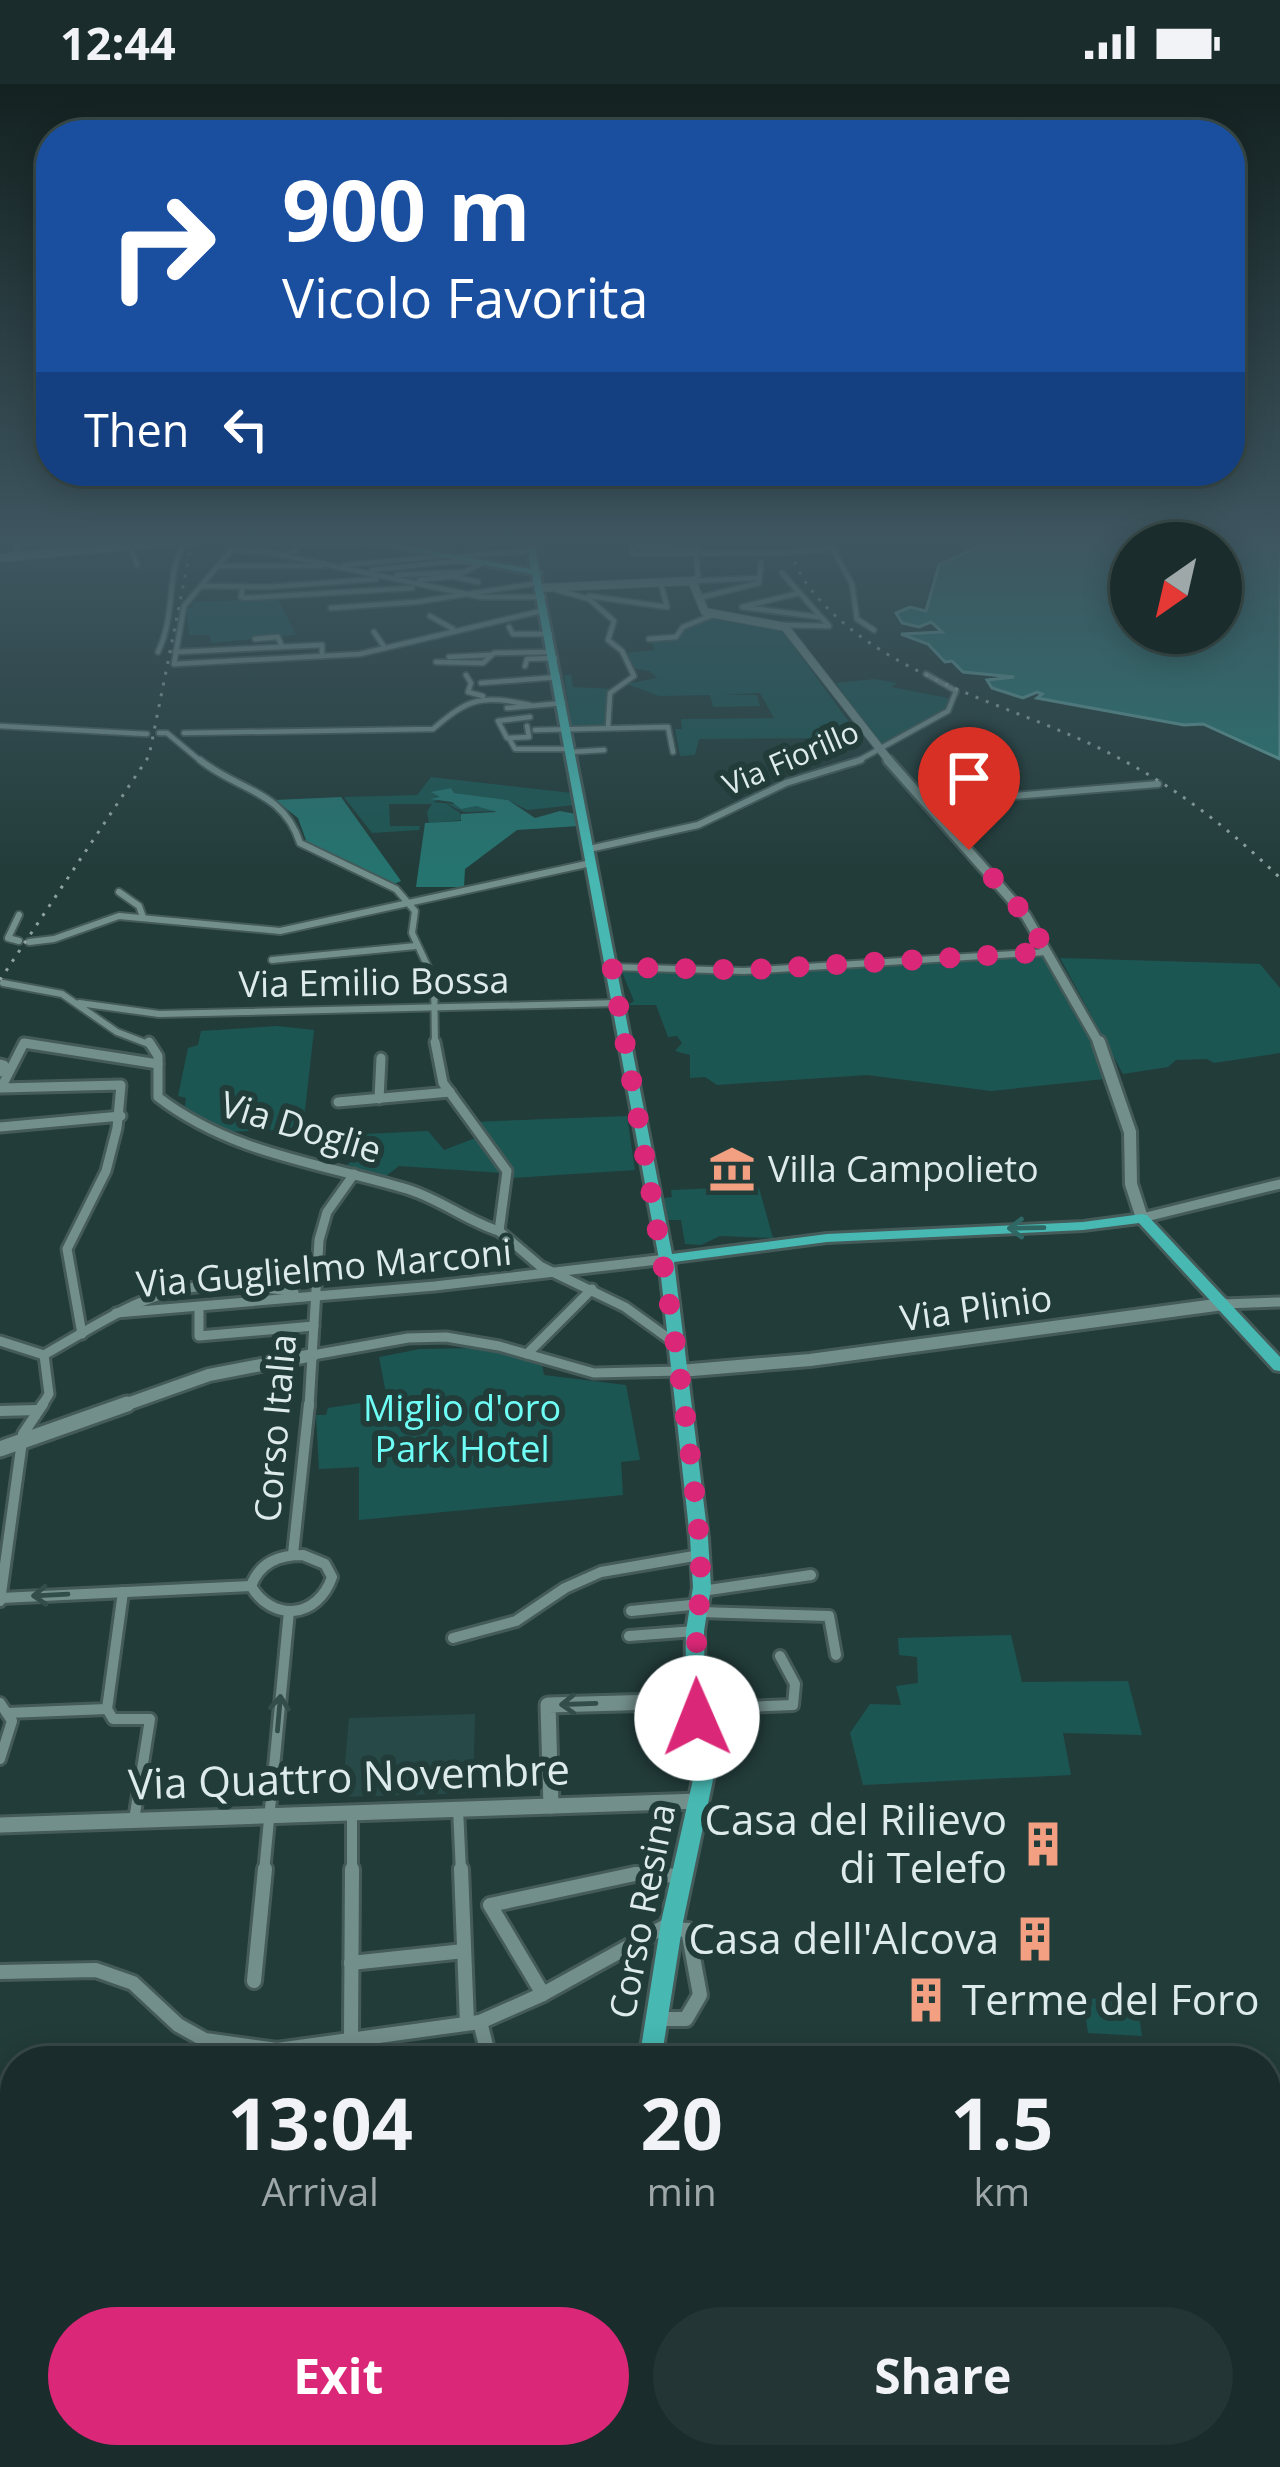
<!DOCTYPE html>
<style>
body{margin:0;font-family:"Open Sans",sans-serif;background:#233534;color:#f1f3f6;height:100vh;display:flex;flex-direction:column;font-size:45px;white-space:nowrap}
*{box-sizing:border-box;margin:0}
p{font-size:39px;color:#9fa8a9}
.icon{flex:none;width:66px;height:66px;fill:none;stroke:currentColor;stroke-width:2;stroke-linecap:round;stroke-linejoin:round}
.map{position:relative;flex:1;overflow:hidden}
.drawer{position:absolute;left:0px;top:1962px;width:1281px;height:423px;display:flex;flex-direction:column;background:#1a2d2c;border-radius:48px 48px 0 0;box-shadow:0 6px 30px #0003,0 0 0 3px #384948}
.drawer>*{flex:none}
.hud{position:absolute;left:36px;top:36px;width:1209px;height:366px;border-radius:48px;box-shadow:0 6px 30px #0003,0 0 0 3px #384948;background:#1a4fa0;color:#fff;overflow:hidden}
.needle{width:78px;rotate:214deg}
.tools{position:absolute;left:1110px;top:438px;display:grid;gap:24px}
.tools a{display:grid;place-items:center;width:132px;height:132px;border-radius:50%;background:#1a2d2c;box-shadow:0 6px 30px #0003,0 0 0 3px #384948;font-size:60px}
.pin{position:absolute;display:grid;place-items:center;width:102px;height:102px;color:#fff;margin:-123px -51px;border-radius:50% 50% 50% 0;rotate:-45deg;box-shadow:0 0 12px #0007}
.pin .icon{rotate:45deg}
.me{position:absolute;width:132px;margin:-66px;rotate:359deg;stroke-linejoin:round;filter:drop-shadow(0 0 9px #0008)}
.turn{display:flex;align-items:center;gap:42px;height:252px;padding:0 48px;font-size:54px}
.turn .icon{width:156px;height:156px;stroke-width:2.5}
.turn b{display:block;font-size:84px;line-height:102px}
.then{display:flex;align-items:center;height:114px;padding:0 48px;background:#0003;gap:24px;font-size:45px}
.eta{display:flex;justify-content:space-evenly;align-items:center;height:204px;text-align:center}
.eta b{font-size:72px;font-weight:700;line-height:84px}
.primary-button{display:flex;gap:24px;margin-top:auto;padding:24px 48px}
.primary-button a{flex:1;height:138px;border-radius:72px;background:#db2777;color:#fff;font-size:48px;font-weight:700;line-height:138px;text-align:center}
.primary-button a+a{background:#233534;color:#f1f3f6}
.status{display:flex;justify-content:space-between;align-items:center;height:84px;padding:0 60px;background:#1a2d2c;direction:ltr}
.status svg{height:33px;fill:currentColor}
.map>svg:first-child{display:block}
.built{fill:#274a48}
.green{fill:#1c5653}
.forest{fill:#257470}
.water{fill:#287773;stroke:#5e9a97;stroke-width:3;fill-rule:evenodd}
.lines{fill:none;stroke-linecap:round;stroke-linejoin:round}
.minor-far4-casing{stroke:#445b5a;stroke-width:8}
.minor-far3-casing{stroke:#445b5a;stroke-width:10}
.minor-far2-casing{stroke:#445b5a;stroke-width:15}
.minor-far1-casing{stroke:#445b5a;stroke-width:16}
.minor-casing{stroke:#445b5a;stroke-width:20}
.tertiary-far3-casing{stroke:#445b5a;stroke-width:10}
.tertiary-far2-casing{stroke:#445b5a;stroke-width:14}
.tertiary-far1-casing{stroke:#445b5a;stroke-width:18}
.tertiary-casing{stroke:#445b5a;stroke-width:21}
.primary-casing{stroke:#445b5a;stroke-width:6}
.minor-far4{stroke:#738f8c;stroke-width:4.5}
.minor-far3{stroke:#738f8c;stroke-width:6}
.minor-far2{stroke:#738f8c;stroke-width:9}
.minor-far1{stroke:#738f8c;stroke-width:10}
.minor{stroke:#738f8c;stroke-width:14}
.tertiary-far3{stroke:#738f8c;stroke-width:8}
.tertiary-far2{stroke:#738f8c;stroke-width:9}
.tertiary-far1{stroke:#738f8c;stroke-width:12}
.tertiary{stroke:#738f8c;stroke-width:15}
.primary{fill:#47b8b2;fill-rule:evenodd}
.rail{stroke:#8fa3a1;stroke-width:3;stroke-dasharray:3 8;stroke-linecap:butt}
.minor-bridge-casing{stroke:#445b5a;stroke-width:8;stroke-linecap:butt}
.minor-bridge{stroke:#738f8c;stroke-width:4.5}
.oneway{stroke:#2f6764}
.oneway2{stroke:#324d4a}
.route{stroke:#db2777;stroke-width:21;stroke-dasharray:0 37.8}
.labels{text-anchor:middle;stroke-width:12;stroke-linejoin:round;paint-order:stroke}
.far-street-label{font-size:30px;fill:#ddeceb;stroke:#223c3a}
.street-label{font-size:36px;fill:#ddeceb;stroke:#223c3a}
.poi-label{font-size:36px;fill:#ddeceb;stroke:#223c3a;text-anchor:start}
.park-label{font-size:36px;fill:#6efef6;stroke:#223c3a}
.near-street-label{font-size:42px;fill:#ddeceb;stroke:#223c3a}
.near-poi-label{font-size:42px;fill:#ddeceb;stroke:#223c3a;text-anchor:end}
</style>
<div class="status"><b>12:44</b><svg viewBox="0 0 49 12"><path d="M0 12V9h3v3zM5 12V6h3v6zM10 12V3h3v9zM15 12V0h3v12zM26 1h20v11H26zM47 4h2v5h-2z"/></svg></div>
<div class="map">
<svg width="1280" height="2383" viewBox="0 0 1280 2383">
<rect width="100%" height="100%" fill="#223c3a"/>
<!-- built -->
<polygon class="built" points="475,1630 473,1709 342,1713 349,1634"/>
<!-- green -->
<g class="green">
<polygon points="278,515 296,551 212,559 209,551 189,551 187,524 193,523 191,518"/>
<polygon points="716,532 778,541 861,654 699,655 695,671 680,672 675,645 682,645 681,635 783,634 774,634 760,609 720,611 757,611 760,622 713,623 710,611 659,612 627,600 657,594 650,587 633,584 626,569 655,566 650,556 679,554 685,544"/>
<polygon points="564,591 571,591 573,603 612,605 605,641 572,642"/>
<polygon points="875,595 897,599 891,603 948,614 948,627 879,664 836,599"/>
<polygon points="431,693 572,709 575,721 527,726 508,716 454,709 451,704 433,709 443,714 433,718 497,724 497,727 464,728 445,719 460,729 462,736 429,739 427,728 432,720 389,720 390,742 420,742 419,746 372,749 344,713 417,711"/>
<polygon points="1044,870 1094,961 1104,995 991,1007 867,991 717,1001 705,993 690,994 690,971 675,967 682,959 677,952 668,953 656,921 628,921 634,917 622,888 751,890"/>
<polygon points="1060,874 1260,880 1280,904 1280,969 1214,979 1207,975 1176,976 1168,983 1123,990"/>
<polygon points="277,942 314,946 302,1053 274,1046 223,1048 184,1029 186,1014 178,1012 188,964 198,961 201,947"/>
<polygon points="627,1032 635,1086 512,1094 471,1038"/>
<polygon points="428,1047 444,1066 478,1053 503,1089 399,1082 381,1096 343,1086 368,1059 365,1050"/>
<polygon points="717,1104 759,1104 773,1154 720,1152 701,1161 685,1160 681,1136 668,1136 663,1114 672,1113 671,1106"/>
<polygon points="482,1264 542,1281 544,1291 626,1301 640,1376 621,1378 623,1411 359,1436 359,1383 319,1385 316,1331 326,1331 328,1324 387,1315 379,1273 420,1265"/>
<polygon points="1011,1551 1022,1598 1128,1597 1142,1651 1063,1649 1071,1691 863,1701 850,1649 870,1620 901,1621 896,1602 918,1599 917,1573 899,1571 898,1554"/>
<polygon points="1083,1914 1137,1917 1142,1952 1088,1949"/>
<polygon points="352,2370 545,2370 544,2383 354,2383"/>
</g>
<!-- forest -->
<g class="forest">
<polygon points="451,704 454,709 508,716 535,734 560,727 576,730 578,742 517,746 465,785 464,803 416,803 425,739 461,737 461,730 497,728 476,722 461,725 452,718 430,715 440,713 431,708"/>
<polygon points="341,713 401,797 394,800 307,759 298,734 275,716"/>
</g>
<!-- water -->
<path class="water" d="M988 458H1280V675L1203 640 1184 641 1037 614 1042 610 1037 608 1023 614 992 604 987 596 1014 593 963 588 952 577 945 578 928 560 901 550 942 548 931 538 919 543 902 539 896 529 910 523 926 527 939 481ZM1131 459H1221V549H1131Z"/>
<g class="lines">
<!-- minor-far4 casing -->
<g class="minor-far4-casing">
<g id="minor-far4">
<polyline points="238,458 184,522 174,580 360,570 545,526"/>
<polyline points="278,458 286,459"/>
<polyline points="695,458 698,492 692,497 759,494"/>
<polyline points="829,458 852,500 857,535 874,546"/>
<polyline points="130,461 137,481"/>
<polyline points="334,463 337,458 356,458"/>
<polyline points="692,465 635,462 632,470 781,469"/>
<polyline points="231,466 267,468 481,513 543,513"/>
<polyline points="796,468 832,464"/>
<polyline points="285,471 295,467 296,461 335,459"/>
<polyline points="16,472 18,458"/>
<polyline points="460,472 532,467"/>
<polyline points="344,481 446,472"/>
<polyline points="218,482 321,482"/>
<polyline points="372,486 457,477 480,480"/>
<polyline points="782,489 829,542 782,541"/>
<polyline points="397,491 463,488"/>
<polyline points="455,493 478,498"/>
<polyline points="419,496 457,492 482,479"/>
<polyline points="202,502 267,503 376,495"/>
<polyline points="243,502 241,513 245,514 412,504"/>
<polyline points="557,506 589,515 614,537 608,556 622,567 634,592 610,609 608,642"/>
<polyline points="799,509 742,523 819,533"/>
<polyline points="589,512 667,523 661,500"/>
<polyline points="698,514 759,499 761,478"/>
<polyline points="331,524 416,518 539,499"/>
<polyline points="430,532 453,545"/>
<polyline points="509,543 513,550 550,550"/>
<polyline points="374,548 385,564"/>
<polyline points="255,555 278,553 282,563"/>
<polyline points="649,555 676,553 683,543 715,530"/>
<path d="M158 568C177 528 165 488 185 458"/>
<polyline points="175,568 322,561 322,572"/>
<polyline points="449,573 490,571"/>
<polyline points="436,578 483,579 494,569 553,568"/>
<polyline points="525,582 527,575 555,574"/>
<polyline points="466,591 471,599 468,608 483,612"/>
<polyline points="481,599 558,593"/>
<polyline points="507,624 563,619"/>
<polyline points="0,642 147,650"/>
<polyline points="527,642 529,653 507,654 498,637 530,633"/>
<polyline points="535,646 668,643 673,668"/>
<polyline points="159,649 167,649 203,679"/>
<path d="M184 649 433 645C470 613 482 611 530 621"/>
<polyline points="510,656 515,665 571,665"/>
<polyline points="571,668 604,666"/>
<polyline points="854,679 948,627 956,607 926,590"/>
</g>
</g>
<!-- minor-far3 casing -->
<g class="minor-far3-casing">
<g id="minor-far3">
<path d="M200 676C238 707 283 706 300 759L396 805 415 827 412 849 434 896 435 961"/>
<polyline points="927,719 1158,700"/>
<polyline points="589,765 698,741 786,699 861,676"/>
<polyline points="119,808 139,822 143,833"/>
<polyline points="19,831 8,854 19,857"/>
<polyline points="29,858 54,855 119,832 280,847 591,779"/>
<polyline points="272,876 416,862"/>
<polyline points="612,883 744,887 1047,868"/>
<polyline points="3,899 62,910 117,948 151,961"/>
<polyline points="79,919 159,930 618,919"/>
<polyline points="23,961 36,961"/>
</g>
</g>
<!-- minor-far2 casing -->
<g class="minor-far2-casing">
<g id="minor-far2">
<path d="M149 958 158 972V1013C232 1070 320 1079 407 1105 440 1115 467 1137 499 1147"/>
<polyline points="435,958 443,999 507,1087 499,1147 540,1182 625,1223 675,1259"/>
<polyline points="0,980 4,981 0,988"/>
<polyline points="379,1015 381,974"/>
<polyline points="338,1018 450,1008"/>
<polyline points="0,1043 121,1032"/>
<polyline points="1142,1134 1280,1100"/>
<polyline points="1223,1220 1280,1218"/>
<polyline points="199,1223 199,1252 314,1242"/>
<polyline points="116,1229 435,1202 666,1175"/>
<polyline points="82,1250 67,1165 106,1087 117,1044 121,1001 1,1004 24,959 158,980"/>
<path d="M0 1257 44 1271C144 1213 175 1188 294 1208"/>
<polyline points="527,1270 592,1205"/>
<polyline points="313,1271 408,1254 446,1253 499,1262 594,1289 679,1287"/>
<polyline points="41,1323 49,1310 44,1271"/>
<polyline points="309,1323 319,1156 327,1128 354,1090"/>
</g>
</g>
<!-- minor-far1 casing -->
<g class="minor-far1-casing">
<g id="minor-far1">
<polyline points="0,1327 38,1326"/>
<polyline points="293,1470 309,1320"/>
<path d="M303 1471 325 1480 332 1493C318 1534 273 1539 251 1502 260 1478 279 1471 303 1471Z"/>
<polyline points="702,1507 811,1491"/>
<polyline points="1,1514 251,1502"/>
<polyline points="0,1517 23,1350 43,1320"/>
<polyline points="631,1527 701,1520"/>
<polyline points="700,1528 829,1532 836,1571"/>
<polyline points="629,1552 695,1547"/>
<polyline points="453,1554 516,1537 565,1504 601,1488 700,1471"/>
<polyline points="0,1619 12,1637 0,1675"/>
<polyline points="107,1625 113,1635 150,1635 134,1736"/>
<polyline points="696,1625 793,1621 795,1600 780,1572"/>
<polyline points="7,1629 107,1625 123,1508"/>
<polyline points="458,1725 461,1788"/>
<polyline points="264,1788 289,1527"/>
<polyline points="352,1788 352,1729"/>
</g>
</g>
<!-- minor casing -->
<g class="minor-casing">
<g id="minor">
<polyline points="461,1785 467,1939"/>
<polyline points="351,1879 464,1867"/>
<polyline points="0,1888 96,1886 133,1899 178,1941 205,1956 277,1966 480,1938 543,1910 671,1839"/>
<polyline points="254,1897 265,1785"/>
<polyline points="543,1910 490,1821 635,1790 682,1792"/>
<polyline points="656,1935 686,1935 700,1911 688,1846 673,1845"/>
<polyline points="480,1938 490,1977"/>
<polyline points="351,1954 352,1785"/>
<polyline points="216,1977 223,1960"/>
<polyline points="1266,2034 1280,2030"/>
<polyline points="0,2090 15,2086"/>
<polyline points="0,2136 15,2134"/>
<polyline points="0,2193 15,2189"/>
<polyline points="0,2354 15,2349"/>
<polyline points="267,2370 269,2383"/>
<polyline points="829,2375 832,2383"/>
</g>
</g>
<!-- tertiary-far3 casing -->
<g class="tertiary-far3-casing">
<g id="tertiary-far3">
<polyline points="0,474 170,458"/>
<polyline points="540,504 692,497 705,528 785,543 891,679"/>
</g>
</g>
<!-- tertiary-far2 casing -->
<g class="tertiary-far2-casing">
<polyline id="tertiary-far2" points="888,676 1026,832 1100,961"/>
</g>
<!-- tertiary-far1 casing -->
<g class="tertiary-far1-casing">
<g id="tertiary-far1">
<polyline points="1099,958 1130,1048 1131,1100 1142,1134"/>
<polyline points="680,1287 810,1276 1223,1220"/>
<polyline points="119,1323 209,1291 313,1271"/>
</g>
</g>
<!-- tertiary casing -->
<g class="tertiary-casing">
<g id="tertiary">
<polyline points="0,1365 127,1320"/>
<polyline points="551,1722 548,1621 695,1617"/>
<polyline points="0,1741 700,1717"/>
</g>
</g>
<!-- primary casing -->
<g class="primary-casing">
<g id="primary">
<polygon points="367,458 381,458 531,485 526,458 534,458 539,487 542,489 540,491 672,1170 827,1150 1083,1138 1142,1130 1147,1131 1280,1273 1280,1287 1274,1286 1139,1139 1083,1146 827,1158 674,1178 708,1454 711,1503 704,1547 705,1617 714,1691 683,1838 661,1977 639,1977 661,1838 694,1691 685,1617 686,1547 693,1503 690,1454 659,1175 532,490"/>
<polygon points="651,2370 677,2370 682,2383 656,2383"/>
</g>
</g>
<!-- minor-far4 -->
<use href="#minor-far4" class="minor-far4"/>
<!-- minor-far3 -->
<use href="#minor-far3" class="minor-far3"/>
<!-- minor-far2 -->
<use href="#minor-far2" class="minor-far2"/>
<!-- minor-far1 -->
<use href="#minor-far1" class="minor-far1"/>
<!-- minor -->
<use href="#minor" class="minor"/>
<!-- tertiary-far3 -->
<use href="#tertiary-far3" class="tertiary-far3"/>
<!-- tertiary-far2 -->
<use href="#tertiary-far2" class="tertiary-far2"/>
<!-- tertiary-far1 -->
<use href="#tertiary-far1" class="tertiary-far1"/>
<!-- tertiary -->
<use href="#tertiary" class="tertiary"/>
<!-- primary -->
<use href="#primary" class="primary"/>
<!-- rail -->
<g class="rail">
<path d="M785 458C792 471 798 487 806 499 875 593 1011 619 1109 669 1173 701 1229 744 1280 794"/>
<polyline points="0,896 149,672 192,458"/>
</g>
<!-- minor-bridge casing -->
<g class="minor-bridge-casing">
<polyline id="minor-bridge" points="781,469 796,468"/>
</g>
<!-- minor-bridge -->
<use href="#minor-bridge" class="minor-bridge"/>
</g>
<!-- one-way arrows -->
<defs><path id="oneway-shaft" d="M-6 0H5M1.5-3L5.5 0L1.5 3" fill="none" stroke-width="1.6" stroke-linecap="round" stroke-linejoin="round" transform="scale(3)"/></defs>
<use class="oneway" href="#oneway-shaft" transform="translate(1026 1144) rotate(179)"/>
<g class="oneway2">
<use href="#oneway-shaft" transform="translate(50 1511) rotate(177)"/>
<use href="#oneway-shaft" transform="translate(578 1620) rotate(178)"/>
<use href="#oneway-shaft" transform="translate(279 1629) rotate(-85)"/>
</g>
<!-- sky -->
<linearGradient id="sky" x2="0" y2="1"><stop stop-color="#132120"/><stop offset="0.58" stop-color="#3e5660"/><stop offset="1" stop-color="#3e5660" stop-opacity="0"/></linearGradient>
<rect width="1280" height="791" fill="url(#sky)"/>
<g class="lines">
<!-- route -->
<path class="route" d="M697 1634C690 1573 705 1514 699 1452 681 1260 644 1073 612 883L744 886 1047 868 1026 832 969 766"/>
</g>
<!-- icons -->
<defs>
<g id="museum-bare" transform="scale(3.6)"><path d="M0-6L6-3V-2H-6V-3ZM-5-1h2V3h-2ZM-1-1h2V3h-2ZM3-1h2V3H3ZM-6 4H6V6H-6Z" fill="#f39f82" stroke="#223c3a" stroke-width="2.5" paint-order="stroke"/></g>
<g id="building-bare" transform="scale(3.6)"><path d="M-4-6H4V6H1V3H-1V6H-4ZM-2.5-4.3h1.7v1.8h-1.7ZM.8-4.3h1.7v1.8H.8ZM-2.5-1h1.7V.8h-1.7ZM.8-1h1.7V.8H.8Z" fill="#f39f82" stroke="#223c3a" stroke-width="2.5" paint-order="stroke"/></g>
</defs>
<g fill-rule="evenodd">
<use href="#museum-bare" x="732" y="1085"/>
<use href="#building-bare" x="1043" y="1760"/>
<use href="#building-bare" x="1035" y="1855"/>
<use href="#building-bare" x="926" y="1916"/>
</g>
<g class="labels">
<!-- far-street labels -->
<g class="far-street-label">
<text transform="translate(791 675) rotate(-23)" y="10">Via Fiorillo</text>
</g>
<!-- street labels -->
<g class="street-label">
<text transform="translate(374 898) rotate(-1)" y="13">Via Emilio Bossa</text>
<text transform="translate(301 1043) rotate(17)" y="13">Via Doglie</text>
<text transform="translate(324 1184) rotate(-5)" y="13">Via Guglielmo Marconi</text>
<text transform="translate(976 1224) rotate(-8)" y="13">Via Plinio</text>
<text transform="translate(275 1344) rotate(-85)" y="13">Corso Italia</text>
<text transform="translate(642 1827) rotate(-79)" y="13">Corso Resina</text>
</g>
<!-- poi labels -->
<g class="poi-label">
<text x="768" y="1098">Villa Campolieto</text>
</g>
<!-- park labels -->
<g class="park-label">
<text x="462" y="1337">Miglio d'oro<tspan x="462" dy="41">Park Hotel</tspan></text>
</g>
<!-- near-street labels -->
<g class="near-street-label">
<text transform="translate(349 1693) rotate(-2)" y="15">Via Quattro Novembre</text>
</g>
<!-- near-poi labels -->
<g class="near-poi-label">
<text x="1007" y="1751">Casa del Rilievo<tspan x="1007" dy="48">di Telefo</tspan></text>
<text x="999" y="1870">Casa dell'Alcova</text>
<text x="962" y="1931" text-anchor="start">Terme del Foro</text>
</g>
</g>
</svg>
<div class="tools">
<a><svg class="needle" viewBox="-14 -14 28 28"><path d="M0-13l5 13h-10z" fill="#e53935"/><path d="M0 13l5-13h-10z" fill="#9fa8a9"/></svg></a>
</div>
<div class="pin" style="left:969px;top:766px;background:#d93025"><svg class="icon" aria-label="arrive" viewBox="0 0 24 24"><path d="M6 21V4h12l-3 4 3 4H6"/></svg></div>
<svg class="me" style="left:697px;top:1634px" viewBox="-20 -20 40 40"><circle r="19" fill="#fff"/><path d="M0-13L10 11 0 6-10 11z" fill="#db2777"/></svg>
<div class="hud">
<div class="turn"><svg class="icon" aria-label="right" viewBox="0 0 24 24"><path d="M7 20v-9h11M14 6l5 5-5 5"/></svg><div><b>900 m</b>Vicolo Favorita</div></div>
<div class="then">Then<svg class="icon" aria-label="left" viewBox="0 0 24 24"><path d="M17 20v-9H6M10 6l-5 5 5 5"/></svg></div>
</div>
<section class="drawer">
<div class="eta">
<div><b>13:04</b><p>Arrival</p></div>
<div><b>20</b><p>min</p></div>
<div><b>1.5</b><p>km</p></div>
</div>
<div class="primary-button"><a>Exit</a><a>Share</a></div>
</section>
</div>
